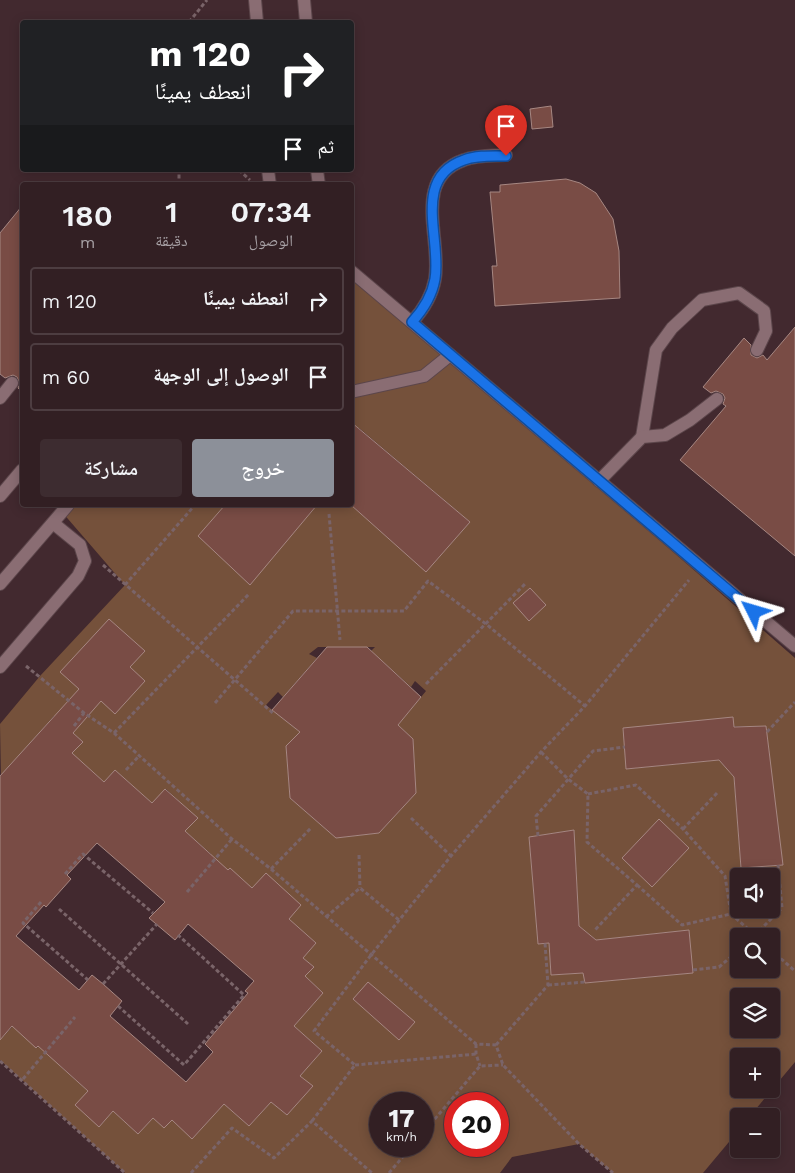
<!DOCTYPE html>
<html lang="ar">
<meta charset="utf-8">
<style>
body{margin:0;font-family:"Work Sans","Noto Naskh Arabic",sans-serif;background:#3d2c30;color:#f1f3f6;direction:rtl;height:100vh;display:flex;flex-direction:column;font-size:19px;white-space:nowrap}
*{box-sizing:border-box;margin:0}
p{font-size:16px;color:#a8a2a6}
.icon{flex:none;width:28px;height:28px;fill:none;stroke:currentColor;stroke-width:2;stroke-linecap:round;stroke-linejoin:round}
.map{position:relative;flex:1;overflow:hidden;direction:ltr}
.side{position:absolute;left:20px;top:182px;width:334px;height:325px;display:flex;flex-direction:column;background:#321f23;border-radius:5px;box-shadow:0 2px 12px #0003,0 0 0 1px #4d3d41;direction:rtl}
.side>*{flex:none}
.banner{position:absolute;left:20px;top:20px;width:334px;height:152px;border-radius:5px;box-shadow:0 2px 12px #0003,0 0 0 1px #4d3d41;direction:rtl;background:#202124;color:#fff;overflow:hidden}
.buttons{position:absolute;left:730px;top:868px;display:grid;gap:10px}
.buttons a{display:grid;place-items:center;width:50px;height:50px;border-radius:5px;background:#321f23;box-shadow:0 2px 12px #0003,0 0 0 1px #4d3d41;font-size:25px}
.speed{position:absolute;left:369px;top:1092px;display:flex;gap:10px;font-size:25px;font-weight:700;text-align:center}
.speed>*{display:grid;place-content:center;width:65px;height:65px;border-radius:50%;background:#321f23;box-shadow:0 2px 12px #0003,0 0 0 1px #4d3d41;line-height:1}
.speed small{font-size:12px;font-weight:400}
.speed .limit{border:8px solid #d22;background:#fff;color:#111}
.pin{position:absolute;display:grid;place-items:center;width:42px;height:42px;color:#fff;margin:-51px -21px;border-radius:50% 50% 50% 0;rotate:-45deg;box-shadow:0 0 5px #0007}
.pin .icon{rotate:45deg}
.me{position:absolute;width:55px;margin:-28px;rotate:310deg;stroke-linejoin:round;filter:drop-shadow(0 0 4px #0008)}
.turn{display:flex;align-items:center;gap:18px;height:105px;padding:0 20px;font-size:22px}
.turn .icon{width:65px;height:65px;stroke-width:2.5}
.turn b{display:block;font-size:35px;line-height:42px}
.then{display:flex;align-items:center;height:48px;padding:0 20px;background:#0003;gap:10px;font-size:19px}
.eta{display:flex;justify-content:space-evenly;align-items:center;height:85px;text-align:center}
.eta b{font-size:30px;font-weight:600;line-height:35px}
.cta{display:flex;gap:10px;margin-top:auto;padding:10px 20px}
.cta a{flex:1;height:58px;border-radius:5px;background:#8c9099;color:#fff;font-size:20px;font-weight:600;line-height:58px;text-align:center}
.cta a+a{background:#3d2c30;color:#f1f3f6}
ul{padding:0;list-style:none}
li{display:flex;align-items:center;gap:15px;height:68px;margin:0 10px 8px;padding:0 10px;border:2px solid #4d3d41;border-radius:5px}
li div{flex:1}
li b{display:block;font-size:19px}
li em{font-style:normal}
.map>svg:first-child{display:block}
.green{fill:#75513b;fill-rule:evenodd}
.building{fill:#794c45;stroke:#a68782;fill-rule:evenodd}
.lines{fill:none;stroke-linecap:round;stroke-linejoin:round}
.service-casing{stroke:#5c464b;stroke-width:14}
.path{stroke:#7a6469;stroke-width:3;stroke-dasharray:4 2.5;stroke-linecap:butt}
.service{stroke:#8a6d73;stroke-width:12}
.route-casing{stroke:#114b97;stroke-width:12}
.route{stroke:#1a73e8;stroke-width:9}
</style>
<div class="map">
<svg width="795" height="1173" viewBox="0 0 795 1173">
<rect width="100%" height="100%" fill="#42292f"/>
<!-- green -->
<path class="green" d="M351 272 795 658V1062L750 1116H739V1130L703 1173H613L579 1144 512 1157 500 1173H125L0 1060V1040L13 1026 37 1048 69 1012 60 1066 88 1091 99 1127 113 1111 138 1134 153 1118 164 1128 172 1120 193 1138 224 1104 249 1126 271 1102 287 1115 312 1087 300 1076 322 1051 294 1026 323 993 305 976 314 967 303 958 316 943 252 888 199 902 182 887 211 854 185 831 197 818 166 789 152 803 115 770 104 782 85 765 78 772 65 760 82 741 54 716 1 776 0 724 40 676 125 585 62 512 68 505H225L249 584 317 505H351L426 571 470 522 359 428 351 429ZM318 647H375L371 651 411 687 415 681 426 691 398 725 413 739 416 793 379 833 336 838 290 798 286 746 300 732 266 705 278 692 283 697 317 658 309 654ZM766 726 782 865 741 868 734 777 719 760 627 769 623 728ZM574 830 579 926 596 940 689 930 692 973 585 983 584 973 551 975 549 943 538 944 529 837ZM739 876H771V909H739ZM739 936H771V969H739ZM739 996H771V1029H739ZM739 1056H771V1089H739ZM380 1104H422V1146H380ZM455 1104H498V1146H455Z"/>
<!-- building -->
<g class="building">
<polygon points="551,106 553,127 532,129 530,109"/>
<polygon points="566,179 580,183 596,193 613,219 619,251 620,298 495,306 492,266 497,266 490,192 500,192 500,185"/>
<polygon points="22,206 22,392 18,388 20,384 17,377 13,375 5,378 0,374 0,233"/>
<polygon points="795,327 795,556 680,460 726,406 723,404 725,398 723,394 716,391 711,393 703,387 744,338 751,345 751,355 757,358 763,355 767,360"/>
<polygon points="351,422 470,522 426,572 351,505"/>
<polygon points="225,505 317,505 250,585 198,536"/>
<polygon points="530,588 546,605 529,621 513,603"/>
<path d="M109 619 145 651 130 667 145 681 115 714 101 701 73 733 83 742 72 753 104 782 115 770 152 803 165 789 198 818 185 831 228 870 230 868 252 888 266 873 301 905 289 919 316 943 303 958 314 967 305 976 323 993 294 1026 322 1051 300 1076 313 1086 287 1115 271 1102 249 1126 224 1104 192 1139 172 1120 164 1128 153 1118 138 1134 113 1111 99 1127 75 1105 88 1091 38 1046 36 1048 12 1026 0 1040V776L79 689 60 672ZM97 843 165 902 149 918 175 940 188 924 254 981 245 991 248 993 205 1044 213 1052 186 1082 110 1016 122 1001 103 984 92 975 79 990 16 936 44 905 46 907 71 879 67 875Z"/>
<polygon points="327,647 367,647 421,697 398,725 413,739 416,793 379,833 336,838 290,798 286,746 300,732 272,710"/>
<polygon points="733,717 734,727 766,726 783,865 741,868 734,777 719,760 626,769 623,728"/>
<polygon points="659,819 689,848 652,887 622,858"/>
<polygon points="574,830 579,926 596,940 689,930 693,973 585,983 583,973 551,975 549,943 538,944 529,837"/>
<polygon points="368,982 415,1022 399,1040 353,999"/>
</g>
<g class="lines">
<!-- service casing -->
<g class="service-casing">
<g id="service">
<polyline points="255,0 257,22"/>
<polyline points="304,0 306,22"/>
<polyline points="268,170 270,185"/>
<polyline points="317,170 319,185"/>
<polyline points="351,271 795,646"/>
<path d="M412 322C423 310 432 296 435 279 442 240 411 178 464 160 477 155 492 156 506 155"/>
<polyline points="351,392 424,376 450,355"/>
<polyline points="0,398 12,383"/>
<polyline points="642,437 656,350 672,328 702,300 739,293 764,311 766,331 757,350"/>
<polyline points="599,481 642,437 665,435 690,420 717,399"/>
<polyline points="0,496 22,470"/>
<polyline points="0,584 68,505"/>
<polyline points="0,667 78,576 85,561 80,545 53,523"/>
</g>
</g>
<!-- path -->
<g class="path">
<polyline points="189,22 207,0"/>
<polyline points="239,170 250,180"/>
<polyline points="179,185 179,170"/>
<polyline points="329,514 340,640"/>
<polyline points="103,565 274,714"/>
<polyline points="125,585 195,505"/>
<polyline points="26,666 84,713 114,733 232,839 271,869 476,1044 496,1045 503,1065 579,1144 613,1173"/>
<polyline points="426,684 525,584"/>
<polyline points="215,703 293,611 404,611 428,581 486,624 585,706"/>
<polyline points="74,726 84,713"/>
<polyline points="767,732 795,702"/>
<polyline points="114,733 249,594"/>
<polyline points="541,752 568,779 588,794 587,842 637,885 595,930"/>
<polyline points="126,770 139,756"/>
<polyline points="588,794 636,785 683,829 725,876 731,914 756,936"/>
<polyline points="411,818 451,856"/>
<polyline points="683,829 717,793"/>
<polyline points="538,836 536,816 593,751 625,747"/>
<polyline points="359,855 360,888"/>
<polyline points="271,869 311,828"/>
<polyline points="65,874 83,854 153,913"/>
<polyline points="637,885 682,925 731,914"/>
<polyline points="187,892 232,839"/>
<polyline points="41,902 23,923 88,980"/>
<polyline points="59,909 188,1024"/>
<polyline points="326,917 360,888 399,920"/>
<polyline points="755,935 782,908 778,865"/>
<polyline points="771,950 795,971"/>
<polyline points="693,970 719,967 739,950"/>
<polyline points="103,984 157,924"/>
<polyline points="548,985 585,982"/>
<polyline points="118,1006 184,1065 244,995 178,935"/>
<polyline points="476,1044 476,1054 480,1066"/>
<polyline points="496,1045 548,985 545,943"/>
<polyline points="0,1061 125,1173"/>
<polyline points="355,1065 476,1054"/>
<polyline points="23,1079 75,1017"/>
<polyline points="312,1121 355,1065 314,1031 371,955 451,856 541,752 585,706 689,580"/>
<polyline points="422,1134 480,1066 503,1065"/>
<polyline points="191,1173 232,1128 274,1158 312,1121 372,1173"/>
<polyline points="389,1173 412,1146"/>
</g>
<!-- service -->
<use href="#service" class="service"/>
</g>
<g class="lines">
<!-- route casing -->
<g class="route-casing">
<path id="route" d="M506 156C492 156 477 155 464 160 411 178 442 240 435 279 432 296 423 310 412 322L754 612"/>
</g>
<!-- route -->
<use href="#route" class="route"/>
</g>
</svg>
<div class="buttons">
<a><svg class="icon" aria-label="sound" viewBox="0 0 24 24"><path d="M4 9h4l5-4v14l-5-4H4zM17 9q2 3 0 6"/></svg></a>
<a><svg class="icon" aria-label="search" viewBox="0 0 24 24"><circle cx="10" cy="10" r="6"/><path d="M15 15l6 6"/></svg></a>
<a><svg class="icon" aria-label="layers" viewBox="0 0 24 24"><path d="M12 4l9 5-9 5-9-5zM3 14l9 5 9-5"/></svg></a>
<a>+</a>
<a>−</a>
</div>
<div class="speed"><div>17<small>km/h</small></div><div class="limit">20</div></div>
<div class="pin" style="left:506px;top:156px;background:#d93025"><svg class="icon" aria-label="arrive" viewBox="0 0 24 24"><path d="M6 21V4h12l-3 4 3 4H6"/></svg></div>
<svg class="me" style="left:754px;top:612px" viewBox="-20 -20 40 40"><path d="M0-17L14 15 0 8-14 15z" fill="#1a73e8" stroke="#fff" stroke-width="4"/></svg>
<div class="banner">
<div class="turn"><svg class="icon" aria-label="right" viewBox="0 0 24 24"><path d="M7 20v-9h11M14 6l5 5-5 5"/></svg><div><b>120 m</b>انعطف يمينًا</div></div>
<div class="then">ثم<svg class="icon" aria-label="arrive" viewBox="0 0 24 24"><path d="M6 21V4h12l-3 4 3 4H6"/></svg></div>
</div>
<section class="side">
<div class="eta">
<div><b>07:34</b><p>الوصول</p></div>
<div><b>1</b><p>دقيقة</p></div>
<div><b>180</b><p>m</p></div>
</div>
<ul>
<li><svg class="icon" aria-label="right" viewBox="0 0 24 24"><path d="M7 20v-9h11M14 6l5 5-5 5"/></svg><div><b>انعطف يمينًا</b></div><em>120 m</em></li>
<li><svg class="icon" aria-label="arrive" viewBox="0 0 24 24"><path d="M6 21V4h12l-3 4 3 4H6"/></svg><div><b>الوصول إلى الوجهة</b></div><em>60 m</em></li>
</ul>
<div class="cta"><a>خروج</a><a>مشاركة</a></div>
</section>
</div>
